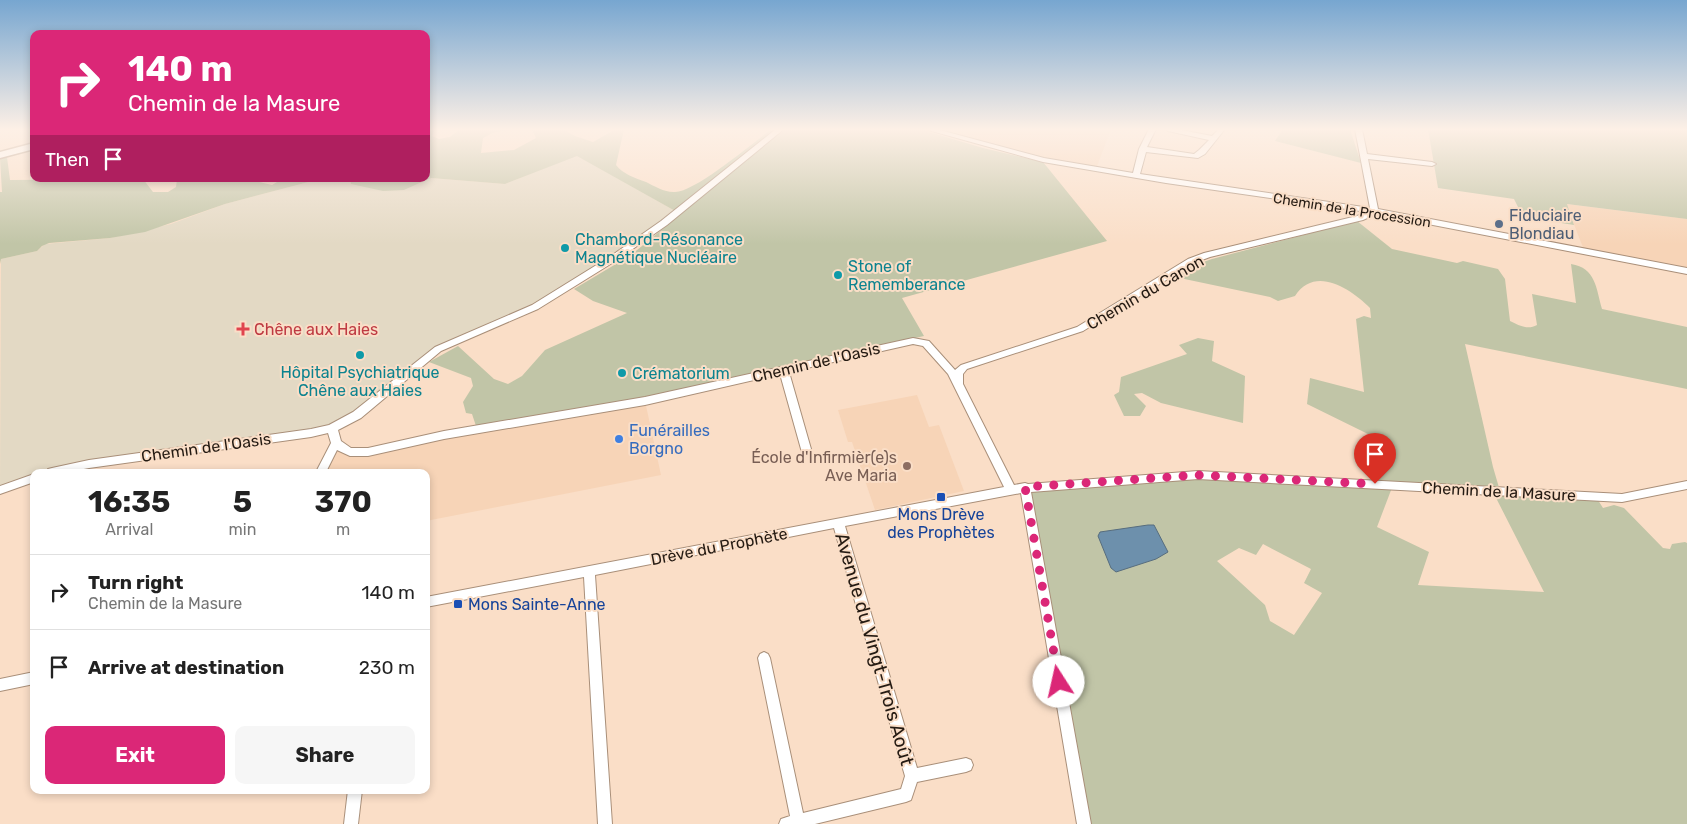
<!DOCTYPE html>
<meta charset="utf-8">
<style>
body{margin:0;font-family:Rubik,sans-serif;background:#f6f6f6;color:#222;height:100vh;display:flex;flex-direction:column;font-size:19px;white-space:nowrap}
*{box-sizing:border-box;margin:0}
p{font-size:16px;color:#767676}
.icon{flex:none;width:28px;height:28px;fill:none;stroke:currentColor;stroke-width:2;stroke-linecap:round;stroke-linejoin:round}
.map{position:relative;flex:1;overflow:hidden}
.side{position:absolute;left:30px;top:469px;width:400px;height:325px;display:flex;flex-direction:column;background:#fff;border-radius:10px;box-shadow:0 2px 8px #0003}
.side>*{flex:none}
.top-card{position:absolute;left:30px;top:30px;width:400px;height:152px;border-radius:10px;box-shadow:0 2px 8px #0003;background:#db2777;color:#fff;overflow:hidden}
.pin{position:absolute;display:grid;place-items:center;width:42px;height:42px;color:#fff;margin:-51px -21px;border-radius:50% 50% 50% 0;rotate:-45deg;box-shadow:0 0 5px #0007}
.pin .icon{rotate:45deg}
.me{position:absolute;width:55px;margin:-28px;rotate:350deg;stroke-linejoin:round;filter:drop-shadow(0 0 4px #0008)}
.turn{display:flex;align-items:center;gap:18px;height:105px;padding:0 15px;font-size:22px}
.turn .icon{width:65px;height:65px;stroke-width:2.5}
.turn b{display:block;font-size:35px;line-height:42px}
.then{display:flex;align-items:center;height:48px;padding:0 15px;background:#0003;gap:10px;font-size:19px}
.eta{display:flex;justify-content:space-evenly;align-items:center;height:85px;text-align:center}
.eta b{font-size:30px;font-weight:700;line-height:35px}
.button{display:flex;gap:10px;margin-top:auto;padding:10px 15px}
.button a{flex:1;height:58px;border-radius:10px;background:#db2777;color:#fff;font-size:20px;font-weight:700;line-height:58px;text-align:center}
.button a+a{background:#f6f6f6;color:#222}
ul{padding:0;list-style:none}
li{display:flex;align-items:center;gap:15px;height:75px;padding:0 15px;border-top:1px solid #e0e0e0}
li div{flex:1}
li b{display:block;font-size:19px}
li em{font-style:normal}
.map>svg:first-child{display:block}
.built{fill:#f7d4b7}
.medical{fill:#e3d9c4}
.green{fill:#c1c5a7;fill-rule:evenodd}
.water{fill:#6d90ac;stroke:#576d7e}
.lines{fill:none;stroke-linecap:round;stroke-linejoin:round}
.minor-casing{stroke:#a98f79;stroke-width:2}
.major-casing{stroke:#a98f79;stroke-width:3}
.minor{fill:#fff;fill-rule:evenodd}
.major{fill:#fff;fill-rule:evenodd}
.route{stroke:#db2777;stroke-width:9;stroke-dasharray:0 16.2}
.service-dot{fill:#5c6f8a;stroke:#fadec7;stroke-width:2}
.culture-dot{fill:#0f9aa8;stroke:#fadec7;stroke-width:2}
.health-dot{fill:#e0444e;stroke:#fadec7;stroke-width:2}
.shop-dot{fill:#3f7fe0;stroke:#fadec7;stroke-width:2}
.education-dot{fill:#8d6e63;stroke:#fadec7;stroke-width:2}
.transit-dot{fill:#1a4fb4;stroke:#fadec7;stroke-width:2}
.labels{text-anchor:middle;stroke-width:4;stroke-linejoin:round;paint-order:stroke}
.far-street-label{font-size:14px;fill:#251b13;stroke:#fadec7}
.service-label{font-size:16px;fill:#4e5e75;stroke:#fadec7;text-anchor:start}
.culture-label{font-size:16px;fill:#0d838f;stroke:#fadec7;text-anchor:start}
.street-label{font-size:16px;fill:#251b13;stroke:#fadec7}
.health-label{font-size:16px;fill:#be3a42;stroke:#fadec7;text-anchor:start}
.shop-label{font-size:16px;fill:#366cbe;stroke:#fadec7;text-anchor:start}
.education-label{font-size:16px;fill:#785e54;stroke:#fadec7;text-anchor:end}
.transit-label{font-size:16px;fill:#164399;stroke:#fadec7}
.near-street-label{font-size:19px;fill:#251b13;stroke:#fadec7}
</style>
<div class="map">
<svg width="1687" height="824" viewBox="0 0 1687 824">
<rect width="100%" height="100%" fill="#fadec7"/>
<!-- built -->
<g class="built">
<polygon points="953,129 1111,129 1096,169 1043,160 947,134"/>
<polygon points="1566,204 1687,219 1687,271 1584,250"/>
<polygon points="917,395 929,427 939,425 964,491 875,510 852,442 848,442 838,410"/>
<polygon points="645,401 661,475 426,521 426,472 321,472 336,443 352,453"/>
</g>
<!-- medical -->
<polygon class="medical" points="577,155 677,212 535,307 438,349 332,428 66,468 52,472 34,472 34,478 0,490 1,259 37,251 45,244 110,238 171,224 225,204 320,179 350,179 351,184 404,190 431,178 505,184"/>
<!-- green -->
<g class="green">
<path d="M426 129H434L432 136 439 139 450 137 459 130 511 129 492 133 483 138 481 153 514 150 536 138 532 129H562L575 136 593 142 616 129H624L616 165C623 174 635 178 646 182 654 186 666 193 675 192 697 191 752 143 772 129H780L677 212 577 156 505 184 431 178 404 190 383 191 351 184 350 179H426Z"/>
<polygon points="784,129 919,129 983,148 1043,162 1107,241 902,298 924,336 746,375 707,386 477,429 472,414 466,413 463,402 473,386 471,378 429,362 458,346 494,379 508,384 522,376 545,350 627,313 593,301 574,289 631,255"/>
<polygon points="1283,129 1350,129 1361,163 1275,141"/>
<polygon points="1428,129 1687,129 1687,219 1567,204 1574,225 1529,218 1522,215 1514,199 1438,188"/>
<polygon points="7,157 10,180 143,179 153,192 168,192 176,187 177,179 246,179 272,185 282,179 320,179 225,204 145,232 110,238 49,243 42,246 37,251 1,259 0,264 0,192 2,192 0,158"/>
<path d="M1357 221 1392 249 1457 263 1463 261 1498 269 1505 279 1510 321C1520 326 1528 330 1537 325L1532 294 1576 303 1571 264C1596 268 1596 288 1602 309L1687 327V389L1465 344 1493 467 1500 491 1596 497 1603 508 1614 505 1624 508 1663 548 1670 549 1672 544 1685 542 1687 543V824H1084L1025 487 1165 477 1375 484 1368 434 1307 404 1310 378 1364 392 1356 319 1364 316 1371 318 1370 308C1351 289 1315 265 1295 296L1278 301 1270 297 1175 277 1192 266 1212 259ZM1393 485 1492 490 1544 592 1418 585 1429 552 1377 527ZM1263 544 1311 569 1304 583 1322 593 1294 635 1270 621 1265 605 1217 561 1239 548 1256 555Z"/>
<polygon points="1198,338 1214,341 1212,361 1245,376 1243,423 1161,403 1142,393 1134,394 1146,406 1140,416 1124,416 1114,395 1119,392 1121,377 1187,354 1179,345"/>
</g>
<!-- water -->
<polygon class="water" points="1148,525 1154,525 1168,552 1156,559 1116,572 1111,568 1098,536 1100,532"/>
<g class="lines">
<!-- minor casing -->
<g class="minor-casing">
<g id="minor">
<polygon points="776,129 784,129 667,225 617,260 538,309 441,351 361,418 338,430 341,441 351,448 368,448 444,431 645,397 913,338 929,341 955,370 961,365 1077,327 1188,259 1204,253 1357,216 1367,212 1166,183 1043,162 928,130 927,129 936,129 1044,158 1133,173 1139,149 1149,129 1156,129 1147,147 1194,154 1199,150 1209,140 1168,131 1165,129 1176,129 1212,136 1219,129 1225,129 1205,154 1198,158 1146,152 1140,174 1370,208 1355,129 1362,129 1367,154 1432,162 1436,164 1432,166 1368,159 1378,209 1687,268 1687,274 1376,214 1363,220 1210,257 1194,263 1083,331 967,369 963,374 963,384 1014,485 1025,483 1028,484 1198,471 1622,494 1687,481 1687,489 1622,502 1198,479 1031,492 1091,824 1077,824 1021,493 845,526 917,768 966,758 971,760 973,765 971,770 966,772 917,782 911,800 906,802 815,824 779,824 781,819 790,816 758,658 760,654 764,652 768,654 770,658 803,813 901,789 905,776 834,528 595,575 612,824 598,824 584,577 426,607 426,597 1004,487 948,374 923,346 913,344 789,372 811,449 810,452 802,452 801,449 780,374 645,405 444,439 368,456 350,456 337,450 326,472 316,472 331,443 328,433 311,437 89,468 68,472 47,472 48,469 52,468 89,460 311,429 329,425 353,412 435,347 532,305 611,256 661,221"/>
<polygon points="34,474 34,482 0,494 0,486"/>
<polygon points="34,672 34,684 0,691 0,679"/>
<polygon points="348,790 362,790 358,824 344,824"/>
</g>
</g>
<!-- major casing -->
<g class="major-casing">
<polygon id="major" points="34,143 34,149 0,158 0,152"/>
</g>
<!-- minor -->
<use href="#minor" class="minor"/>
<!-- major -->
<use href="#major" class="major"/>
</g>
<!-- sky -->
<linearGradient id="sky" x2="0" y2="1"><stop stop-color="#77a6d0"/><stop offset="0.53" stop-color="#fdf0e6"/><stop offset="1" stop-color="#fdf0e6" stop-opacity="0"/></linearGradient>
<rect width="1687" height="244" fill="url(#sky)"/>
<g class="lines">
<!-- route -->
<polyline class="route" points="1059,682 1025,487 1198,475 1375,484"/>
</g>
<!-- markers -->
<circle class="service-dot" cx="1499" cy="224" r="5"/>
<g class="culture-dot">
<circle cx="565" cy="248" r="5"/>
<circle cx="838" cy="275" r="5"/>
<circle cx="360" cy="355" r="5"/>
<circle cx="622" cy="373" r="5"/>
</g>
<path class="health-dot" d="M240.5 321.5h5v5h5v5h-5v5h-5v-5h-5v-5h5z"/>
<circle class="shop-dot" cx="619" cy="439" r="5"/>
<circle class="education-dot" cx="907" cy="466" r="5"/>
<g class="transit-dot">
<rect x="936" y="492" width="10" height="10" rx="2.5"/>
<rect x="453" y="599" width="10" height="10" rx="2.5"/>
</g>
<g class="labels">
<!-- far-street labels -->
<g class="far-street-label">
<text transform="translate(1352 210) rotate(9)" y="5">Chemin de la Procession</text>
</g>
<!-- service labels -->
<g class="service-label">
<text x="1509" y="221">Fiduciaire<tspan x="1509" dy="18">Blondiau</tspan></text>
</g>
<!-- culture labels -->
<g class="culture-label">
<text x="575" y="245">Chambord-Résonance<tspan x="575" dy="18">Magnétique Nucléaire</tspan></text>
<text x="848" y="272">Stone of<tspan x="848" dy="18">Rememberance</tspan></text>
<text x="360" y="378" text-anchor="middle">Hôpital Psychiatrique<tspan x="360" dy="18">Chêne aux Haies</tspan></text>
<text x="632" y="379">Crématorium</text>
</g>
<!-- street labels -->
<g class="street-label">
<text transform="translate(1145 292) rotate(-30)" y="6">Chemin du Canon</text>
<text transform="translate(816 362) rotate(-13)" y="6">Chemin de l'Oasis</text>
<text transform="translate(206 447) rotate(-8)" y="6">Chemin de l'Oasis</text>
<text transform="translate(1499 491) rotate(3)" y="6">Chemin de la Masure</text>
<text transform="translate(719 546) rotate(-11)" y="6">Drève du Prophète</text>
</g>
<!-- health labels -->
<g class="health-label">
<text x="254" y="335">Chêne aux Haies</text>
</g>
<!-- shop labels -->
<g class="shop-label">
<text x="629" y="436">Funérailles<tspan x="629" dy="18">Borgno</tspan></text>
</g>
<!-- education labels -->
<g class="education-label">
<text x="897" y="463">École d'Infirmièr(e)s<tspan x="897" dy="18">Ave Maria</tspan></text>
</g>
<!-- transit labels -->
<g class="transit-label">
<text x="941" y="520">Mons Drève<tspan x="941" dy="18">des Prophètes</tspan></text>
<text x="468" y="610" text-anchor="start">Mons Sainte-Anne</text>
</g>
<!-- near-street labels -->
<g class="near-street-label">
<text transform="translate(875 649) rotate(74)" y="7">Avenue du Vingt-Trois Août</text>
</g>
</g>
</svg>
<div class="pin" style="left:1375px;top:484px;background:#d93025"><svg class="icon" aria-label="arrive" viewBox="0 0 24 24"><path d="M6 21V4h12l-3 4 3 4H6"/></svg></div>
<svg class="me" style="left:1059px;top:682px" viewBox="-20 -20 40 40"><circle r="19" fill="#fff"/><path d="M0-13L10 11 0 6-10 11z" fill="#db2777"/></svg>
<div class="top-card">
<div class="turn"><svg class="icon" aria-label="right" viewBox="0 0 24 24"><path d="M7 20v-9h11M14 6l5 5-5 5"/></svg><div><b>140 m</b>Chemin de la Masure</div></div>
<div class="then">Then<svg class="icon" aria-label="arrive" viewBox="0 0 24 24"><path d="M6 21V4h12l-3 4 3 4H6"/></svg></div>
</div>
<section class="side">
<div class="eta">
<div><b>16:35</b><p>Arrival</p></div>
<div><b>5</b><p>min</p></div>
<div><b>370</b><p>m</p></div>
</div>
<ul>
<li><svg class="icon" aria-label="right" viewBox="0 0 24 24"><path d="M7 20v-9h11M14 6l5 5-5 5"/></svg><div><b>Turn right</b><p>Chemin de la Masure</p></div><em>140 m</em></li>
<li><svg class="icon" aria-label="arrive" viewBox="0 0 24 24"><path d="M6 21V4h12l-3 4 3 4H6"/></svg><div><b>Arrive at destination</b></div><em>230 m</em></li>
</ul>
<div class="button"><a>Exit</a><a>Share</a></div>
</section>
</div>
